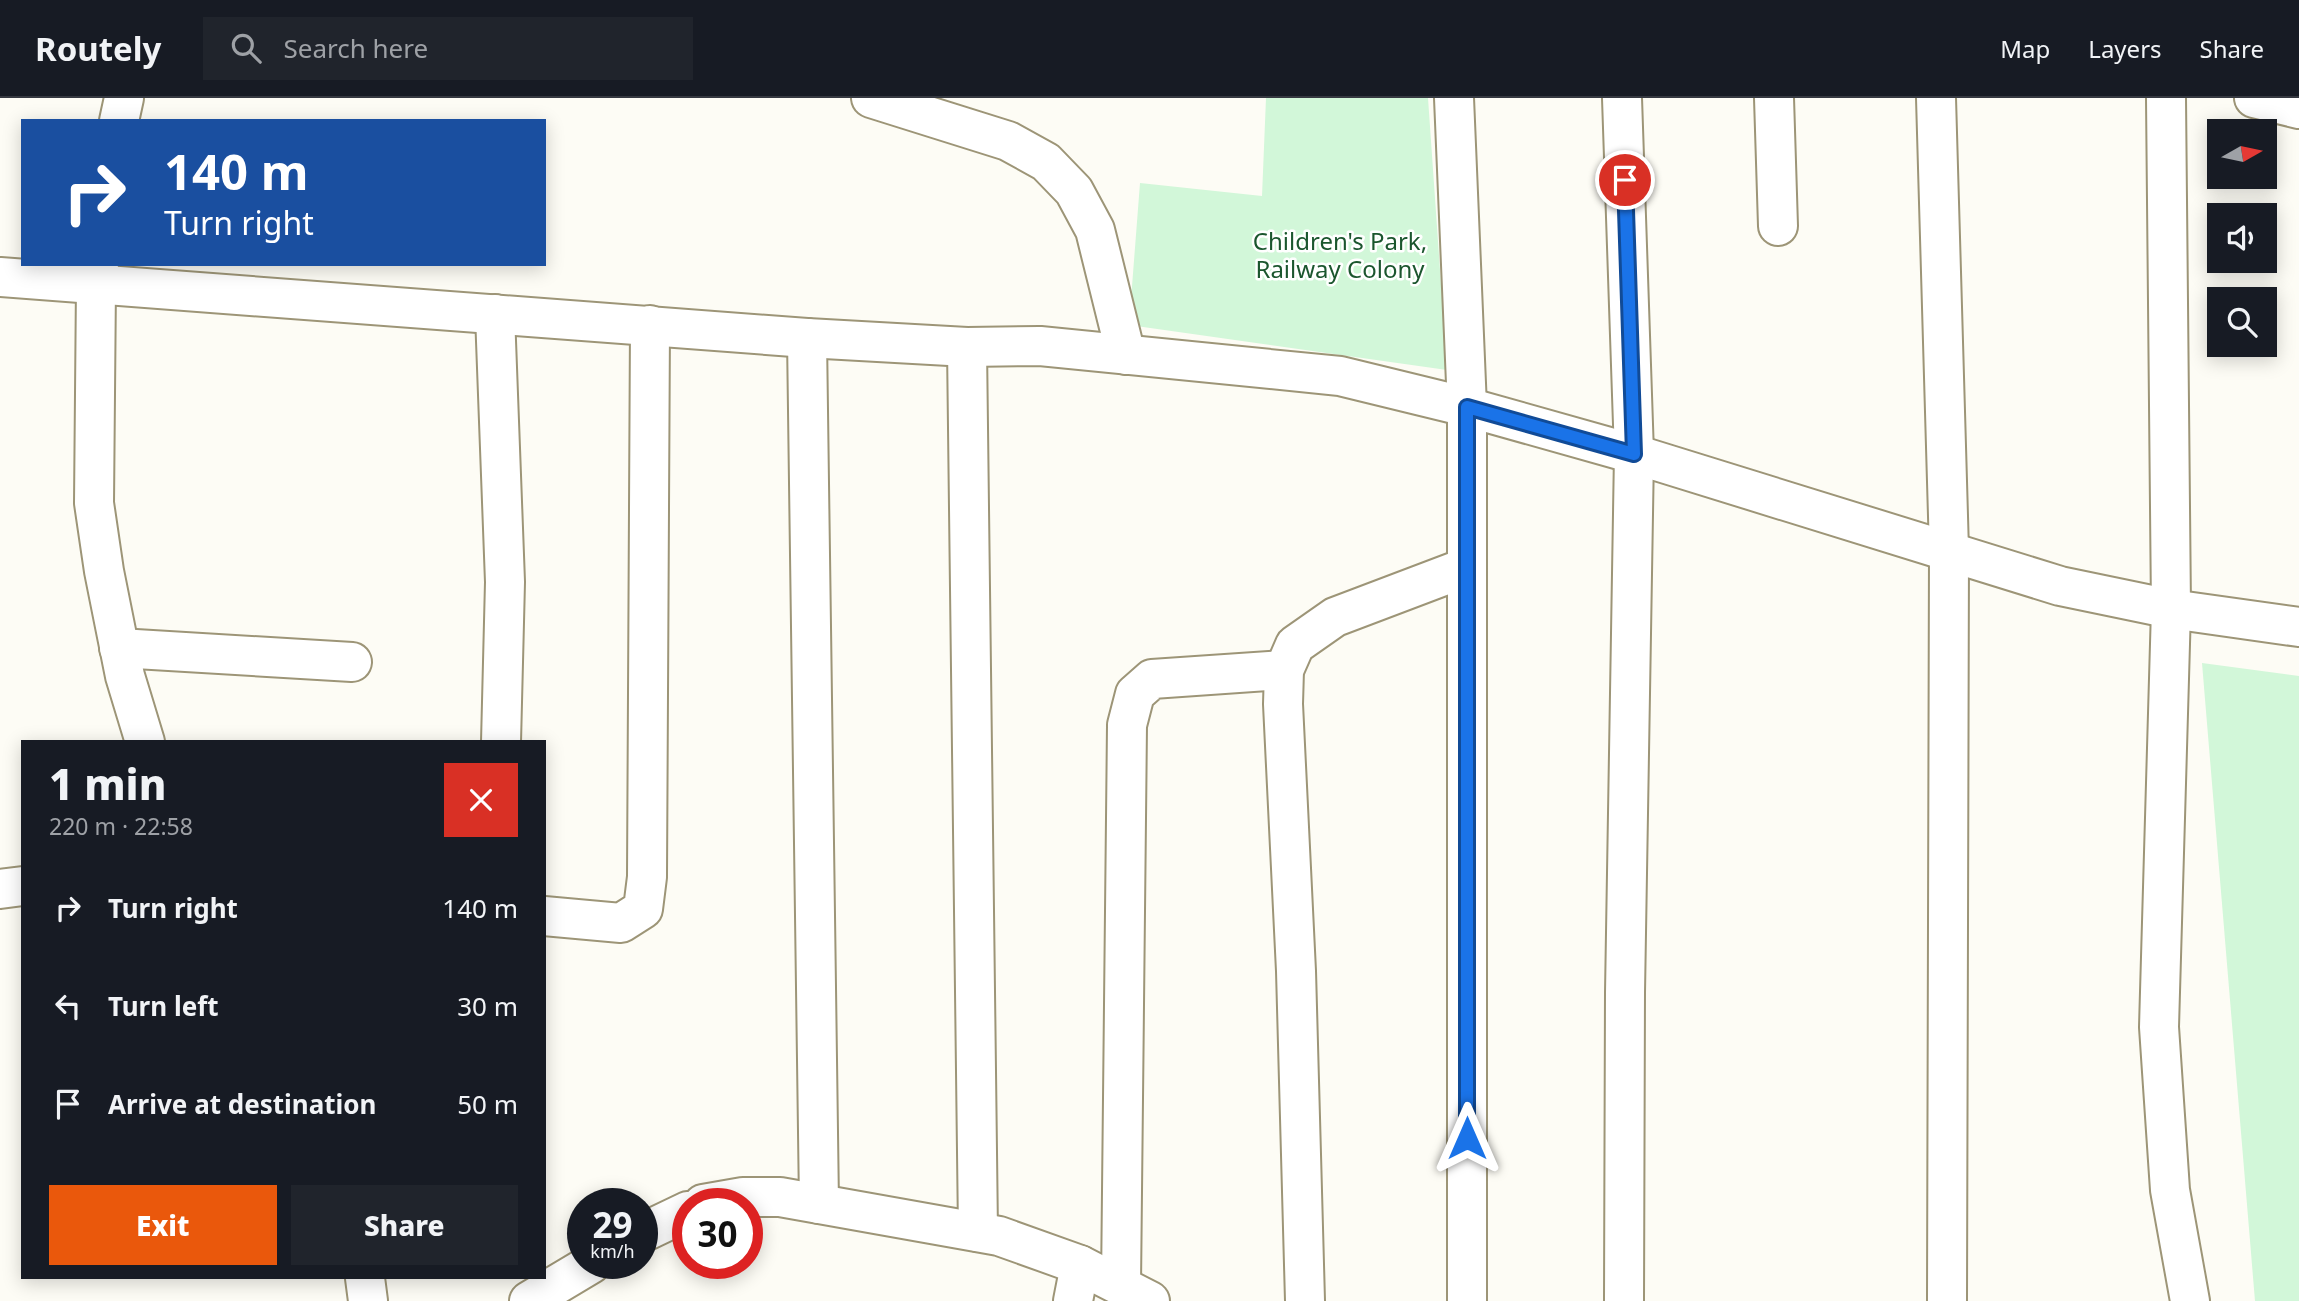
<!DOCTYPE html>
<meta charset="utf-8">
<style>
body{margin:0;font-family:"Noto Sans",sans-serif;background:#20242c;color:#f1f3f6;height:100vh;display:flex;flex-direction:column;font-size:26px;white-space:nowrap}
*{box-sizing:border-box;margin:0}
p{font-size:23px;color:#9ea1a6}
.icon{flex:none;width:38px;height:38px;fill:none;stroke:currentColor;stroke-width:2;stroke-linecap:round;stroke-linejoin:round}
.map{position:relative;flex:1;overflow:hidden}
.drawer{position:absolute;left:21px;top:642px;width:525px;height:539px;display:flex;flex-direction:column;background:#171b24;border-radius:0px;box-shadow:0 4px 18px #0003}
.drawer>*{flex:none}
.banner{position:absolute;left:21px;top:21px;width:525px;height:147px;border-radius:0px;box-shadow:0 4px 18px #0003;background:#1a4fa0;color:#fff;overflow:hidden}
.needle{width:46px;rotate:81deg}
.tools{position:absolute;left:2207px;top:21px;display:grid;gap:14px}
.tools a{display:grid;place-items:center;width:70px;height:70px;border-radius:0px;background:#171b24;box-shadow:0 4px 18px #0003;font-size:35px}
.speed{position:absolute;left:567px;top:1090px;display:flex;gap:14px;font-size:35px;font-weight:700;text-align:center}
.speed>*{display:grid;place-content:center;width:91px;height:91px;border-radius:50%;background:#171b24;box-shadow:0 4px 18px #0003;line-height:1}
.speed small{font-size:18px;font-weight:400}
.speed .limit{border:10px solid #d22;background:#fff;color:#111}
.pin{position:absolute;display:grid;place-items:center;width:60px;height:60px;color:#fff;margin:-30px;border:4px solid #fff;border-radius:50%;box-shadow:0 2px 7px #0007}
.me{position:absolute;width:77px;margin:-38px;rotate:0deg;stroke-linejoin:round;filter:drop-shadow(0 0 5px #0008)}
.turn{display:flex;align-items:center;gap:24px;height:147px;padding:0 28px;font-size:32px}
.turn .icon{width:91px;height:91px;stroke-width:2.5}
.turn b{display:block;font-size:49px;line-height:60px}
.round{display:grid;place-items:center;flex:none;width:74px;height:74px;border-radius:0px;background:#20242c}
.headline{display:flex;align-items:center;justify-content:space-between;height:119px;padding:0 28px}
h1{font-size:42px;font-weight:800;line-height:52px}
.button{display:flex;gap:14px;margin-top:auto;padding:14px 28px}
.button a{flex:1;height:80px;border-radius:0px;background:#ea580c;color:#fff;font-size:28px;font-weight:800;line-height:80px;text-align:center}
.button a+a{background:#20242c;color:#f1f3f6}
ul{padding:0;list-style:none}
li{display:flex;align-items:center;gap:21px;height:98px;padding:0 28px}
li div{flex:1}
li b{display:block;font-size:26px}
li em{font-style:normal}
header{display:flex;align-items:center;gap:42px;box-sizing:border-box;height:98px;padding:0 35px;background:#171b24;border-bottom:2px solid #363941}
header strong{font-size:33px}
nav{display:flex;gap:38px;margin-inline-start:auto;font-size:24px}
.search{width:490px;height:63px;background:#20242c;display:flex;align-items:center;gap:18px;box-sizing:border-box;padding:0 24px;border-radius:0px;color:#9ea1a6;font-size:26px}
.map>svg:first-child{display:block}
.green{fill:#d2f7d9}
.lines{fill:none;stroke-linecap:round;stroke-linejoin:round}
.minor-casing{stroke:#9d9577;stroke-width:42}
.minor{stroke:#fff;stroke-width:38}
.route-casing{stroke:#114b97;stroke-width:18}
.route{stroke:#1a73e8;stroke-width:12}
.labels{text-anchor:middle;stroke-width:5;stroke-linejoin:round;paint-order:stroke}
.park-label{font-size:24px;fill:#1b562e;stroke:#fff}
</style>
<header>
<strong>Routely</strong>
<div class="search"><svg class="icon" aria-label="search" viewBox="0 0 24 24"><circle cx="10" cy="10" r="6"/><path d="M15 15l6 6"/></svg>Search here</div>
<nav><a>Map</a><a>Layers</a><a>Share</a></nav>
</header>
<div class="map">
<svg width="2299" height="1203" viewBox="0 0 2299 1203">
<rect width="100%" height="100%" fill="#fdfcf5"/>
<!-- green -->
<g class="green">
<polygon points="1266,0 1428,0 1447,272 1129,227 1140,85 1262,98"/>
<polygon points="2202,565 2299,578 2299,1203 2255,1203"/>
</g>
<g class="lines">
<!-- minor casing -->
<g class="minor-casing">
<g id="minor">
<polyline points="871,0 1008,43 1046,64 1074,93 1095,132 1126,257"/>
<polyline points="1454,0 1467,309 1467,1203"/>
<polyline points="1622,0 1634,356 1625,895 1624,1203"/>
<polyline points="1774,0 1778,128"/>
<polyline points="1936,0 1949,453 1947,1203"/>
<polyline points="2166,0 2171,511 2159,929 2170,1092 2190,1203"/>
<polyline points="2254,0 2299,11"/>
<polyline points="119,23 124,0"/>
<polyline points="99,166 96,186 94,405 104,473 125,578 145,644"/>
<polyline points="0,179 807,240 967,249 1040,248 1340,278 1467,309 1634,356 2060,488 2171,511 2299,529"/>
<polyline points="495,216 505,484 501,644"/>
<polyline points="807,240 819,1106"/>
<polyline points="967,249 978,1134"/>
<polyline points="119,550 352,564"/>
<polyline points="0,791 23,788"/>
<polyline points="544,818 621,825 643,811 647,779 650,227"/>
<polyline points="703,1106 743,1099 780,1099 999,1138 1080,1167 1150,1203"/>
<polyline points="642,1135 688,1113"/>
<polyline points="365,1180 368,1203"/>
<polyline points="1121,1187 1127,627 1135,596 1152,581 1284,572"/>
<polyline points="529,1203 591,1166"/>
<polyline points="1073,1203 1080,1167"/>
<polyline points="1305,1203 1296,873 1283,606 1284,572 1295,547 1335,519 1467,469"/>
</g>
</g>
<!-- minor -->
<use href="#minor" class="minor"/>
</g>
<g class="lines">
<!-- route casing -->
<g class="route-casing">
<polyline id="route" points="1467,1040 1467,309 1634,356 1625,82"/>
</g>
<!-- route -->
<use href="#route" class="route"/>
</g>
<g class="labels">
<!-- park labels -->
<g class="park-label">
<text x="1340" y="152">Children's Park,<tspan x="1340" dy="28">Railway Colony</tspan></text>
</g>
</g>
</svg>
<div class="tools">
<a><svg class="needle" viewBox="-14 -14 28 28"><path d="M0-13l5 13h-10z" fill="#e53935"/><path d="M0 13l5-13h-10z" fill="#9ea1a6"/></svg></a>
<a><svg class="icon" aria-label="sound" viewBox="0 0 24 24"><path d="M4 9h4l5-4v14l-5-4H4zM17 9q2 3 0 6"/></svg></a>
<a><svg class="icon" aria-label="search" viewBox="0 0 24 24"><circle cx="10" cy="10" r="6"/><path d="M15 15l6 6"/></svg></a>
</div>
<div class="speed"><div>29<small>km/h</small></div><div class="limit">30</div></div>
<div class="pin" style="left:1625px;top:82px;background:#d93025"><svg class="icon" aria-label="arrive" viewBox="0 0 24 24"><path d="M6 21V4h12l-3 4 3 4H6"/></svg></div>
<svg class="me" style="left:1467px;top:1040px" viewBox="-20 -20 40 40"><path d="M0-17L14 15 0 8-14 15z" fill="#1a73e8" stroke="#fff" stroke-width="4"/></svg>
<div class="banner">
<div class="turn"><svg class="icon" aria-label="right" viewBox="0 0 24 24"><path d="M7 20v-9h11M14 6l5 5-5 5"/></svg><div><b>140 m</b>Turn right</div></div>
</div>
<section class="drawer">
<div class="headline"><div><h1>1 min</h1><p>220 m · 22:58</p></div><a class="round" style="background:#d93025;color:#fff"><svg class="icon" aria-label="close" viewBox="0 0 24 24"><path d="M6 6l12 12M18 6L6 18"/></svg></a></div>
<ul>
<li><svg class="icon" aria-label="right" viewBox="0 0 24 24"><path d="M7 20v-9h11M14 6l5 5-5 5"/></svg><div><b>Turn right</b></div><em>140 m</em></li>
<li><svg class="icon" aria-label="left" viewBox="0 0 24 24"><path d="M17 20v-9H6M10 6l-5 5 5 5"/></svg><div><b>Turn left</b></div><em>30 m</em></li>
<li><svg class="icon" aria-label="arrive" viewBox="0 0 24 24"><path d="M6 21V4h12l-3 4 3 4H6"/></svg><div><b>Arrive at destination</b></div><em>50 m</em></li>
</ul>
<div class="button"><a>Exit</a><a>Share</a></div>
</section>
</div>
